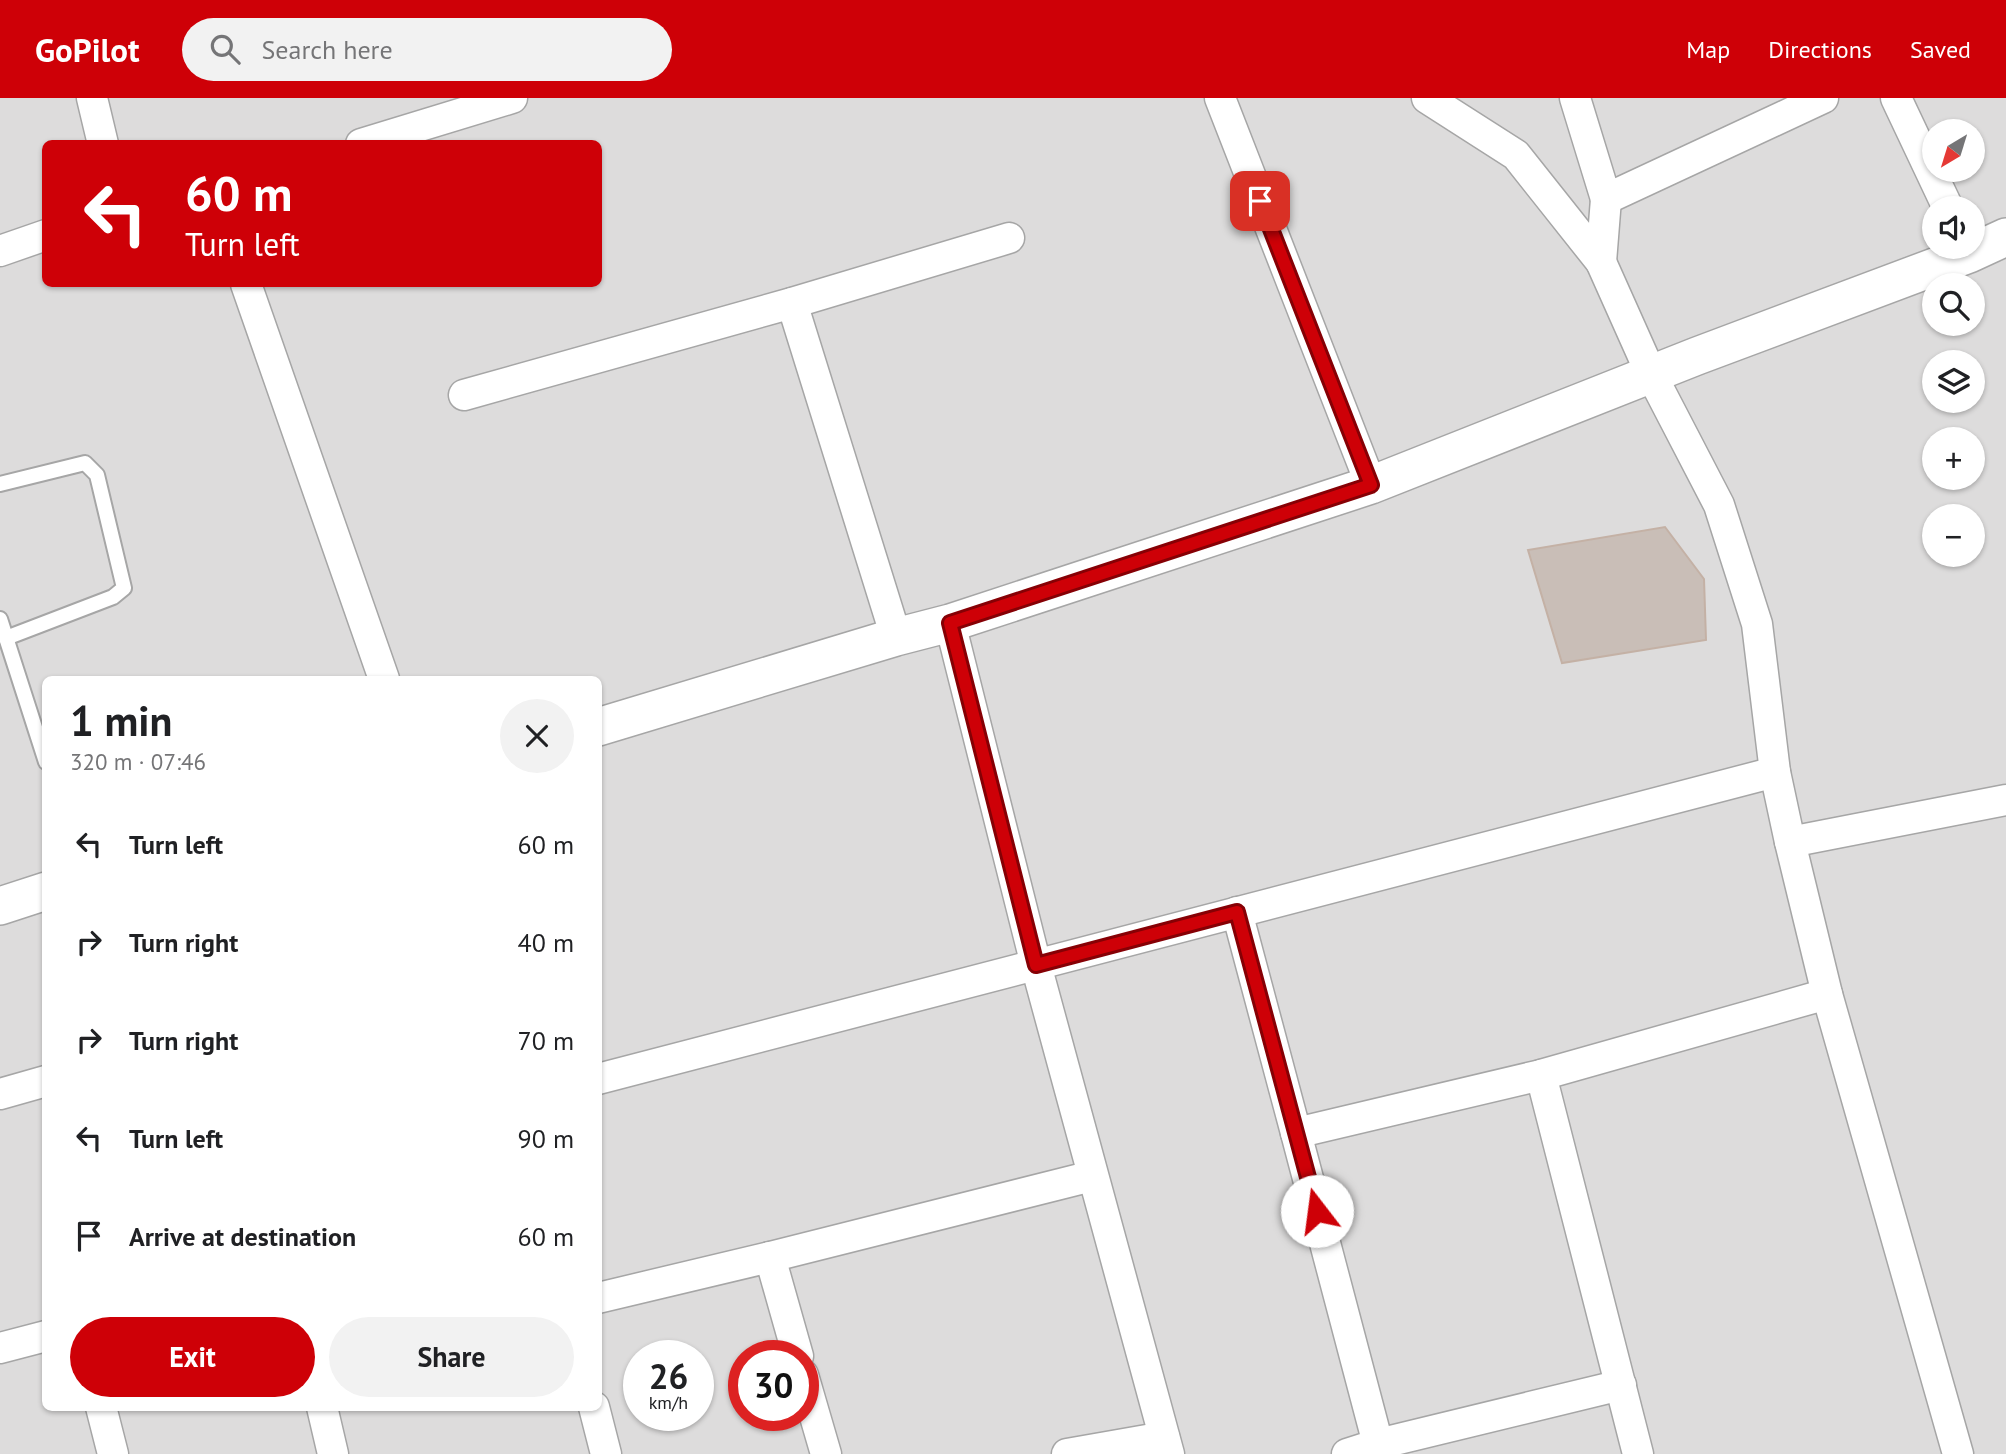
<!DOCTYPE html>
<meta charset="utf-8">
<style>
body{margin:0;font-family:"PT Sans",sans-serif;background:#f2f2f2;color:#202124;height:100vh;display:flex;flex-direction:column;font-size:26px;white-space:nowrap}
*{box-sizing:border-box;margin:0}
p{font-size:23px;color:#757577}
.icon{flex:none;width:38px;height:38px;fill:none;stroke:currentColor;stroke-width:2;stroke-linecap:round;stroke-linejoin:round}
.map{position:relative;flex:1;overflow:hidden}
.details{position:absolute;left:42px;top:578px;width:560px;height:735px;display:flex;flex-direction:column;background:#fff;border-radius:10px;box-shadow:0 2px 5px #0004}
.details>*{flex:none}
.banner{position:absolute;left:42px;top:42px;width:560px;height:147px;border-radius:10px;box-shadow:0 2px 5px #0004;background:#ce0007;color:#fff;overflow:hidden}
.needle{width:46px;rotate:218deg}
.fabs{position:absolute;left:1922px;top:21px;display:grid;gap:14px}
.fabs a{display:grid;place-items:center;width:63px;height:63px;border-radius:50%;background:#fff;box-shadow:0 2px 5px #0004;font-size:35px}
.speed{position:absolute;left:623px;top:1242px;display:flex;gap:14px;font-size:35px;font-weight:700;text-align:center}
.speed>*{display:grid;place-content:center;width:91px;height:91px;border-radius:50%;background:#fff;box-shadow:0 2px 5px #0004;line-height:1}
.speed small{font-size:18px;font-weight:400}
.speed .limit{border:10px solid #d22;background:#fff;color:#111}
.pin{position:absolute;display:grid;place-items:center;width:60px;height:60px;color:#fff;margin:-30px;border-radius:14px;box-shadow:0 4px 10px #0006}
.me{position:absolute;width:77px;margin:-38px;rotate:345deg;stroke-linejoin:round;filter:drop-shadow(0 0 5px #0008)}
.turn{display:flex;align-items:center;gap:24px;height:147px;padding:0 28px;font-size:32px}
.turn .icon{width:91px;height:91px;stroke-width:2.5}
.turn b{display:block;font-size:49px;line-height:60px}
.round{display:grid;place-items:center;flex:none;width:74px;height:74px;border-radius:37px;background:#f2f2f2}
.summary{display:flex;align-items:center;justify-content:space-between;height:119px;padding:0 28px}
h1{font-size:42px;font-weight:700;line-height:52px}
.primary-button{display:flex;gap:14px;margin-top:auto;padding:14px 28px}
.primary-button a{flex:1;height:80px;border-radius:42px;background:#ce0007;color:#fff;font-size:28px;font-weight:700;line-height:80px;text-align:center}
.primary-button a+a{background:#f2f2f2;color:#202124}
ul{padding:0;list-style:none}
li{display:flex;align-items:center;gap:21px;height:98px;padding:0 28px}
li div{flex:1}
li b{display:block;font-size:26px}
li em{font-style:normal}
header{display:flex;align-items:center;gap:42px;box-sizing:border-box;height:98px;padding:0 35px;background:#ce0007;color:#fff}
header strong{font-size:33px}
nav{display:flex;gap:38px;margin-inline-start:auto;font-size:24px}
.search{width:490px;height:63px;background:#f2f2f2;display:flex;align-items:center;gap:18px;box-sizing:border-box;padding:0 24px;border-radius:38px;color:#757577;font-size:26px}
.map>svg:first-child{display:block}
.residential{fill:#dddcdc;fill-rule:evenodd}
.building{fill:#c9beb7;stroke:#c4b1a5;stroke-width:2}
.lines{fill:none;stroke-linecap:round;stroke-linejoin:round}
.service-casing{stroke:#a6a6a6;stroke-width:18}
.minor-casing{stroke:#a6a6a6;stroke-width:33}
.tertiary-casing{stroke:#a6a6a6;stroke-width:40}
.service{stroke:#fff;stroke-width:14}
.minor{stroke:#fff;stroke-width:30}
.tertiary{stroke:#fff;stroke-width:37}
.route-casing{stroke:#860005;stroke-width:18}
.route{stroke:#ce0007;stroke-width:12}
</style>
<header>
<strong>GoPilot</strong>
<div class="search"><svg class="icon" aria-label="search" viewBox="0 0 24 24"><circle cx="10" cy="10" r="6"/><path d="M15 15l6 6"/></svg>Search here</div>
<nav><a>Map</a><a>Directions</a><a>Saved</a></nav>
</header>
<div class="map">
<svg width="2006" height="1356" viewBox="0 0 2006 1356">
<rect width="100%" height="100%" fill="#f1ece4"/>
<!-- residential -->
<path class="residential" d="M0 0H2006V1356H0ZM1934 33H1972V72H1934ZM46 46H598V186H46ZM1934 110H1972V149H1934ZM1934 187H1972V226H1934ZM1934 264H1972V303H1934ZM1934 341H1972V380H1934ZM1934 418H1972V457H1934ZM46 581H598V1309H46ZM639 1258H698V1318H639ZM744 1258H803V1318H744Z"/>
<!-- building -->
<polygon class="building" points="1665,429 1704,481 1706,542 1562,565 1528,452"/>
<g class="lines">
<!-- service casing -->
<g class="service-casing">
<g id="service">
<polyline points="0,386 85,365 97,377 124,490 113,499 6,540"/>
<polyline points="0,521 46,664"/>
</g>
</g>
<!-- minor casing -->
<g class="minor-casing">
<g id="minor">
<polyline points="92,0 103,46"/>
<polyline points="1220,0 1371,387"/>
<polyline points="1427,0 1516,57 1601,164 1651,276 1719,407 1757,526 1775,674 1790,744 1827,896 1958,1356"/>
<polyline points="1575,0 1606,101 1823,0"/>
<polyline points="1896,0 1948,110"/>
<polyline points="361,46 512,0"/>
<polyline points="0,153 46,137"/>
<polyline points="1601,164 1606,101"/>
<polyline points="246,186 384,581"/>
<polyline points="792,205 896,539"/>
<polyline points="464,297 792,205 1009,140"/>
<polyline points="950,525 1036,867 1169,1356"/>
<polyline points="1790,744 2006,702"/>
<polyline points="1237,814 1296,1035"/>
<polyline points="1541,977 1638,1356"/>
<polyline points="598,981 1775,674"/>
<polyline points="0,996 46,983"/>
<polyline points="770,1159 798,1258"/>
<polyline points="598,1200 770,1159 1092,1078"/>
<polyline points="0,1250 46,1238"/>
<polyline points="803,1277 826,1356"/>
<polyline points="101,1309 113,1356"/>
<polyline points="322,1309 333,1356"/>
<polyline points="594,1309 606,1356"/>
<polyline points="1378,1346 1621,1287"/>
<polyline points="1067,1356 1164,1339"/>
<polyline points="1347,1356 1378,1346 1296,1035 1541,977 1827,896"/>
</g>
</g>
<!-- tertiary casing -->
<g class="tertiary-casing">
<g id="tertiary">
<polyline points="598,629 896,539 950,525 1371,387 1697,258 1969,156 2006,139"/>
<polyline points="0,808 46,793"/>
</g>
</g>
<!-- service -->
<use href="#service" class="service"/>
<!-- minor -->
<use href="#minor" class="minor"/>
<!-- tertiary -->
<use href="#tertiary" class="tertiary"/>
</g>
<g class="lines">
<!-- route casing -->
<g class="route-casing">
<polyline id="route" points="1260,103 1371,387 950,525 1036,867 1237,814 1317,1113"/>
</g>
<!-- route -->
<use href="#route" class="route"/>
</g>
</svg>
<div class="fabs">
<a><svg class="needle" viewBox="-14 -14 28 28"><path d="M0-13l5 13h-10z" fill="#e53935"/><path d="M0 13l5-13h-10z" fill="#757577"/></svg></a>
<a><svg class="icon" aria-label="sound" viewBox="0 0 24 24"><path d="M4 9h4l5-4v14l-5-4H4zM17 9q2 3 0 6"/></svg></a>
<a><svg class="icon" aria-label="search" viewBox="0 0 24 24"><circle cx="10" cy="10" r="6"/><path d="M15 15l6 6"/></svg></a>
<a><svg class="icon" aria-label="layers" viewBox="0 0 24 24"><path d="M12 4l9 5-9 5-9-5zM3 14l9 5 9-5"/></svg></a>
<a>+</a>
<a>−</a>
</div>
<div class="speed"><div>26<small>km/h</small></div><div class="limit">30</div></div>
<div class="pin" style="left:1260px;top:103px;background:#d93025"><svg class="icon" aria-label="arrive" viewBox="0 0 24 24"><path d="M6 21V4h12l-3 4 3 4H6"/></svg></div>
<svg class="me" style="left:1317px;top:1113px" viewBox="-20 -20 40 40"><circle r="19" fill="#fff"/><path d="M0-13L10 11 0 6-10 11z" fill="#ce0007"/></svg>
<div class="banner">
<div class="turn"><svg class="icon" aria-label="left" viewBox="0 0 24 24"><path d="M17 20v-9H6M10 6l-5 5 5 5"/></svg><div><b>60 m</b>Turn left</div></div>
</div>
<section class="details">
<div class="summary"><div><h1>1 min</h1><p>320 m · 07:46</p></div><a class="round"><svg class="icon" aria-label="close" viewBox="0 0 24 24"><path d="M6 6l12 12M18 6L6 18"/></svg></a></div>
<ul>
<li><svg class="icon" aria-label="left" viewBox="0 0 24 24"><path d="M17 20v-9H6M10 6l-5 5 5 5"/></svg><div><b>Turn left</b></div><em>60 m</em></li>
<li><svg class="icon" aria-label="right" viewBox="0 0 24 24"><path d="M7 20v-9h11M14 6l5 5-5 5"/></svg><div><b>Turn right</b></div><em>40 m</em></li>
<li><svg class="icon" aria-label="right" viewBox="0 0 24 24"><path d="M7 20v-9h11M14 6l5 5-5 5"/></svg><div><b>Turn right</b></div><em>70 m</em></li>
<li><svg class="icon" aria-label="left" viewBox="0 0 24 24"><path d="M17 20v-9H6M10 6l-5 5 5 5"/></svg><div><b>Turn left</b></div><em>90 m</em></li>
<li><svg class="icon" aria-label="arrive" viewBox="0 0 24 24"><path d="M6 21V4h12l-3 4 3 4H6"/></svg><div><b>Arrive at destination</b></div><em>60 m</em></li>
</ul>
<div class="primary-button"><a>Exit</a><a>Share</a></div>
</section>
</div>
